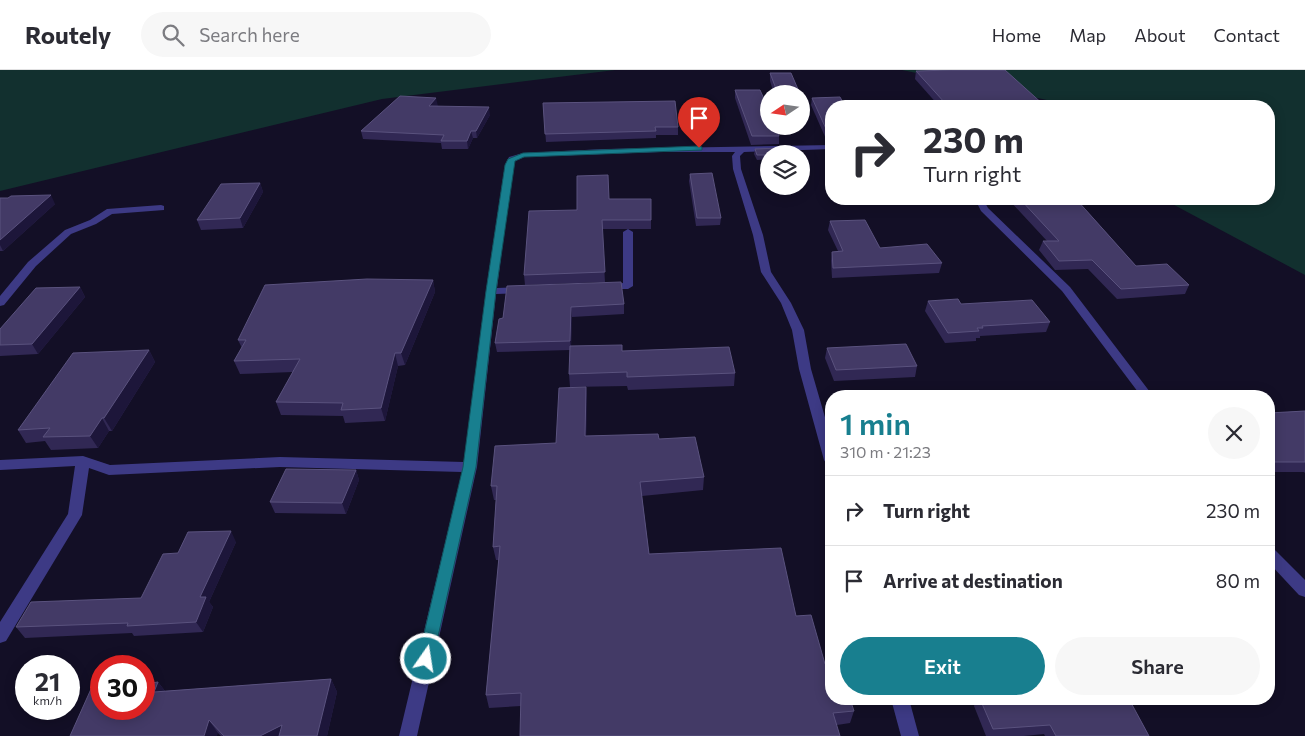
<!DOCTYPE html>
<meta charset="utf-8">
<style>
body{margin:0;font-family:Commissioner,sans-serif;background:#f7f7f7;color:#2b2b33;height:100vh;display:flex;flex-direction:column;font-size:19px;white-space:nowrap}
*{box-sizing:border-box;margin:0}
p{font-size:16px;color:#7c7c81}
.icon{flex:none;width:28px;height:28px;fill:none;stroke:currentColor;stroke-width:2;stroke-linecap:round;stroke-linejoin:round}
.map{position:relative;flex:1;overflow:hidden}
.sheet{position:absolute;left:825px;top:320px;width:450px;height:315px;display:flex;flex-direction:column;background:#fff;border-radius:20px;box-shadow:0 2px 12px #0003}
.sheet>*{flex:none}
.banner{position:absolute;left:825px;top:30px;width:450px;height:105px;border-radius:20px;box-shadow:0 2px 12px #0003;background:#fff;color:#2b2b33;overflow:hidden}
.needle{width:32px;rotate:257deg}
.fabs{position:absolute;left:760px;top:15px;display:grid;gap:10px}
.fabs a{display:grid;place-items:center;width:50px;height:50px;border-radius:50%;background:#fff;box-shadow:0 2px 12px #0003;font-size:25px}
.speed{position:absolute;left:15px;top:585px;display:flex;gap:10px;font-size:25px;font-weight:700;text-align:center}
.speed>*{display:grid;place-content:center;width:65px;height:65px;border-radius:50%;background:#fff;box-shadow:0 2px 12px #0003;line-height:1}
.speed small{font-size:12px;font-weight:400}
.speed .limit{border:8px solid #d22;background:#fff;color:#111}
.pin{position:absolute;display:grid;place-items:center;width:42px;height:42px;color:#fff;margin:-51px -21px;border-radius:50% 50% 50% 0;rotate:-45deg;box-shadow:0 0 5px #0007}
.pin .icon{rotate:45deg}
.me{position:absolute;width:55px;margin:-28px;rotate:13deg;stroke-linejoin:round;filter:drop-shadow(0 0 4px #0008)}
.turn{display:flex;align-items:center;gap:18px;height:105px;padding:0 15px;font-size:22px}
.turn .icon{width:65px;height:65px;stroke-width:2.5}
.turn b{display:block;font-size:35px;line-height:42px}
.round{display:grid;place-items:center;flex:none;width:52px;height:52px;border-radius:26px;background:#f7f7f7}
.head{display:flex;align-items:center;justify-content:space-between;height:85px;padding:0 15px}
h1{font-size:30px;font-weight:600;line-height:38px;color:#187f8f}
.primary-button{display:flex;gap:10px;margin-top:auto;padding:10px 15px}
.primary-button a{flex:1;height:58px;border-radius:30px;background:#187f8f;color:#fff;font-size:20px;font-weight:600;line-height:58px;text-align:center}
.primary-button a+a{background:#f7f7f7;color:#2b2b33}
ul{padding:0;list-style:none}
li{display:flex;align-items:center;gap:15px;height:70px;padding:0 15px;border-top:1px solid #e1e1e2}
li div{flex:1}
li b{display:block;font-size:19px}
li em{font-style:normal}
header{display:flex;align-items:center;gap:30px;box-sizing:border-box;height:70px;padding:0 25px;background:#fff;border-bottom:1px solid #e1e1e2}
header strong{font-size:24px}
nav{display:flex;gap:28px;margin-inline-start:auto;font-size:18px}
.search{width:350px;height:45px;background:#f7f7f7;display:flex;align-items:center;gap:12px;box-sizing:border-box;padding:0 18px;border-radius:28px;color:#7c7c81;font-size:19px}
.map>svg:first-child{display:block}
.green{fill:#12302f}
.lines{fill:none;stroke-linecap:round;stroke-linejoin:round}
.street{fill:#3d3a85;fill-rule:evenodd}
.wall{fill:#312854}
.shaded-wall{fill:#1d163a}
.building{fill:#433a66;stroke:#5a527e}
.route{fill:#187f8f;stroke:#10535d}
</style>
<header>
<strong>Routely</strong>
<div class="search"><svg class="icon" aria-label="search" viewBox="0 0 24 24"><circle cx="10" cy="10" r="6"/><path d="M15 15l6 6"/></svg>Search here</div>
<nav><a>Home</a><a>Map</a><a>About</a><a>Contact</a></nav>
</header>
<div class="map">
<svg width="1305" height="666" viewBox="0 0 1305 666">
<rect width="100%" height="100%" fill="#130f26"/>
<!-- green -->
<g class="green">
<polygon points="0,0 615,0 382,29 0,121"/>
<polygon points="902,0 1305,0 1305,205 1163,129 1269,129 1269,36 1053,36 1047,30"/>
</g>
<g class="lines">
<!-- street -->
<g class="street">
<polygon points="831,75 831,79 744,82 740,86 741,99 763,165 771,202 791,233 804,260 811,299 831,368 831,395 826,393 824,390 799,299 792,260 781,233 761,202 753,165 733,99 732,86 735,82 660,82 524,87 515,91 513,95 497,218 523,217 528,220 523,223 496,224 477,397 417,666 399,666 462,402 280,397 109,405 89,398 82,445 6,571 0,573 0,552 68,444 75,396 0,400 0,390 83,386 110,395 280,387 464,392 486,221 505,95 509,87 523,83 605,79"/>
<polygon points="975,129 983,129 988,138 1070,217 1153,326 1141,326 1062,221 981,141"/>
<polygon points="161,135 164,136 164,140 112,144 96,154 71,164 36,196 4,235 0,236 0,226 28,192 65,160 90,150 107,139"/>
<polygon points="628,159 633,162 633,216 628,219 602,219 601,217 602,215 623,213 623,162"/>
<polygon points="1269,477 1274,479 1305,510 1305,527 1299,525 1269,493"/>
<polygon points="891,629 909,629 919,666 901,666"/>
</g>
</g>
<!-- wall -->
<g class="wall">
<polygon points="916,1 1045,36 939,36 915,9"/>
<polygon points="770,3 800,24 774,24 770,11"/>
<polygon points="735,20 779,66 779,74 751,75 735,28"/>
<polygon points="812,28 831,36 831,69 826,69 811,35"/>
<polygon points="543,33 678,57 678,65 656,65 656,68 546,72"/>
<polygon points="437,36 490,45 477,68 473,68 468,79 442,79 441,73 363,69 361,61"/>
<polygon points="755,79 769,84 769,89 757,90 754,84"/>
<polygon points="690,104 721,148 720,155 696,156 689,111"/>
<polygon points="260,113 263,122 243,158 201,160 197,150"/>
<polygon points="0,128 55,134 3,181 0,181"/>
<polygon points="609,129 651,129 651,159 602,159 605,212 525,215 524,205 577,140"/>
<polygon points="1008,129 1076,129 1136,196 1189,215 1185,224 1117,229 1088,199 1055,200 1039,180 1043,171 1047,171"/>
<polygon points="830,151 880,178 942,193 939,203 832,208 831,191 832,182 838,181 828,160"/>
<polygon points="433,210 435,222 405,295 398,296 385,351 345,353 343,346 281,345 276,332 293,302 240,304 234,291 242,278 238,270"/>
<polygon points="507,216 624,234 624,244 572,247 571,276 622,281 735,303 734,316 628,320 627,316 570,317 569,304 570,280 497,282 495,273 503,248"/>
<polygon points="80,217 85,227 38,284 0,286 0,259"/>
<polygon points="928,231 961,234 1050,252 1046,262 980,266 980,268 976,268 976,271 945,273 925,241"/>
<polygon points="827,278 917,296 915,307 834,311 825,288"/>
<polygon points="149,280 155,292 112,361 109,361 98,378 51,380 45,371 26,373 18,360"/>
<polygon points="586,317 587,330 586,366 659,369 704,407 703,420 642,426 649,484 796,546 854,641 850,653 837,655 521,636 489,638 486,625 499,490 496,490 493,477 496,430 494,430 491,416 556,373"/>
<polygon points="1305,341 1305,403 1304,402 1269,402 1269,343"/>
<polygon points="356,400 359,410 346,444 275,443 270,432"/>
<polygon points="236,472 209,532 213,537 203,562 134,566 132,563 25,568 16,557 141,528 178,483"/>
<polygon points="331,609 337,622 327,666 221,666 218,663 70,666 158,612 165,621"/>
<polygon points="977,629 1129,629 1149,666 1045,666 1044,664 1024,666 986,666 974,636"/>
</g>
<!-- shaded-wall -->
<g class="shaded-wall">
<polygon points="436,28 438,36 429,36"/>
<polygon points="489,37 490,45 477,68 476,61"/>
<polygon points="471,61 473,68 468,79 467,71"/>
<polygon points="260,113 263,122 243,158 240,148"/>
<polygon points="51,125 55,134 3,181 0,175 0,170"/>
<polygon points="433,210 435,222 405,295 401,283"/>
<polygon points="80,217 85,227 38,284 32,274"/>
<polygon points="571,237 572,247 571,280 570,271"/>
<polygon points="149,280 155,292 112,361 104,348"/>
<polygon points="395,283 398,296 385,351 381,338"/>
<polygon points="586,317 587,330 586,380 585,366"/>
<polygon points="102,348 109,361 98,378 90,366"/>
<polygon points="356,400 359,410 346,444 342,433"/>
<polygon points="231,461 236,472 209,532 213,537 203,562 196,552 200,527"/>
<polygon points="331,609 337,622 327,666 317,666"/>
<polygon points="158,612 168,625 154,622"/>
<polygon points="209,650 218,663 217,666 204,666"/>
<polygon points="282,655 289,666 260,666"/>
</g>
<!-- building -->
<g class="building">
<polygon points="952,0 1005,0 1045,36 943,36 940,33 945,33 916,1"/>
<polygon points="770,3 791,3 800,24 778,24"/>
<polygon points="735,20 760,20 769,40 769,56 776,56 779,66 752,66"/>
<polygon points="400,26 436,28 429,36 489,37 476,61 471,61 467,71 441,71 444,65 361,61"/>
<polygon points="840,27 845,36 831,36 831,61 827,61 812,28"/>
<polygon points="675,31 678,57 655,57 656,61 545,64 543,33"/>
<polygon points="782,78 785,84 769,84 769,85 757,85 755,79"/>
<polygon points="712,103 721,148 697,148 690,104"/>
<polygon points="608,105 609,129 651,129 651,150 602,150 605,202 524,205 529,141 577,140 577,106"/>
<polygon points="260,113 240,148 197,150 221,114"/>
<polygon points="51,125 0,170 0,128 8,128 11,126"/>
<polygon points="1020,129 1076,129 1136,196 1167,194 1189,215 1121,219 1092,190 1059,191 1043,171 1059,171"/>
<polygon points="865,150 880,178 927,174 942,193 833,198 832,182 843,181 830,151"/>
<polygon points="367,209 433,210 401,283 395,283 381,338 341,340 343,333 276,332 300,289 234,291 246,270 238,270 265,215"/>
<polygon points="621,212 624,234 571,237 570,271 495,273 499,249 503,248 507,216"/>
<polygon points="80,217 32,274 0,275 0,259 36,218"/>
<polygon points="958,229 961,234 1032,230 1050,252 982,256 983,258 977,258 979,261 948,263 928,231"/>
<polygon points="906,274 917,296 836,300 827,278"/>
<polygon points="622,275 622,281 729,277 735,303 627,307 627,302 569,304 570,276"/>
<polygon points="149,280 104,348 102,348 90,366 43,367 50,358 18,360 73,283"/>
<polygon points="586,317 585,366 658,364 659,369 695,367 704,407 640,412 649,484 781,478 796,546 811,545 825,594 831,593 831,629 850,629 854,641 833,643 840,666 520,666 521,623 486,625 500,476 493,477 497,416 491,416 495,376 556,373 559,318"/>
<polygon points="1305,341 1305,392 1269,392 1269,343"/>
<polygon points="286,399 356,400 342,433 270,432"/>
<polygon points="231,461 200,527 206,527 196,552 127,556 128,553 16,557 31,532 141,528 163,484 178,483 188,462"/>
<polygon points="331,609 317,666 279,666 282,655 260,666 224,666 209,650 204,666 70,666 91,619 101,618 101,639 144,639 144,614 158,612 154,622"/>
<polygon points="980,629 1129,629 1149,666 1056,666 1050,655 993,659"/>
</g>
<!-- route -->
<polygon class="route" points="699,76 702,77 702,80 524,87 515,91 496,221 476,397 433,589 431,594 426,596 420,594 418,589 463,397 486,221 505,95 508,89 523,83"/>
</svg>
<div class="fabs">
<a><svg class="needle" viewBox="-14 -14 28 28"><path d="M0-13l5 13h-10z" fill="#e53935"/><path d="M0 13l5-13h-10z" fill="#7c7c81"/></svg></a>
<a><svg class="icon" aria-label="layers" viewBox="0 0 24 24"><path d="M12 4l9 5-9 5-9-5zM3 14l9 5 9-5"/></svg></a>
</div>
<div class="speed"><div>21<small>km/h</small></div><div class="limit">30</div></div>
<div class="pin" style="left:699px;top:78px;background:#d93025"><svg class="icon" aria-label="arrive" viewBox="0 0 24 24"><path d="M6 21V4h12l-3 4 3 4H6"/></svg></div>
<svg class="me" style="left:426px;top:589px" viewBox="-20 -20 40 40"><circle r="17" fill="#187f8f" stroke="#fff" stroke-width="3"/><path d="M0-11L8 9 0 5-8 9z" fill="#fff"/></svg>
<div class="banner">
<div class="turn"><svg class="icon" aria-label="right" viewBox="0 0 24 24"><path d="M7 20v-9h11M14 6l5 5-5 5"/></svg><div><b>230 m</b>Turn right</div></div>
</div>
<section class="sheet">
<div class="head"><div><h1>1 min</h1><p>310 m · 21:23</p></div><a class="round"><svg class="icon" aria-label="close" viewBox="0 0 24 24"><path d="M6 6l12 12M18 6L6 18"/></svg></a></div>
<ul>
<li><svg class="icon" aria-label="right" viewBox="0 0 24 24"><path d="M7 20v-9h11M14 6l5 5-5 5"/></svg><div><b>Turn right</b></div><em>230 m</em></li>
<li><svg class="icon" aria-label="arrive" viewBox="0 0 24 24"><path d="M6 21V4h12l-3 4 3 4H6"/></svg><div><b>Arrive at destination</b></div><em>80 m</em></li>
</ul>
<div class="primary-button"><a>Exit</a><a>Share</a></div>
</section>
</div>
